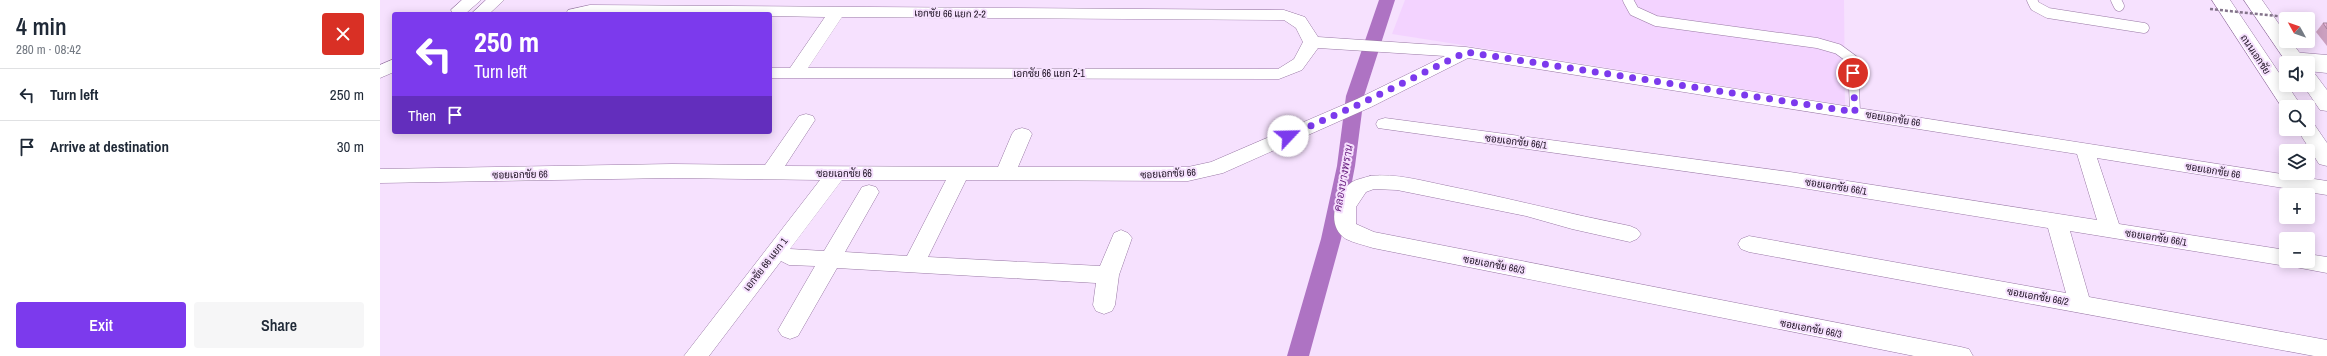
<!DOCTYPE html>
<meta charset="utf-8">
<style>
body{margin:0;font-family:"Archivo Narrow",Sarabun,sans-serif;background:#f6f6f7;color:#1f2937;height:100vh;display:flex;flex-direction:column;font-size:15px;white-space:nowrap}
*{box-sizing:border-box;margin:0}
p{font-size:13px;color:#747a83}
.icon{flex:none;width:22px;height:22px;fill:none;stroke:currentColor;stroke-width:2;stroke-linecap:round;stroke-linejoin:round}
.map{position:relative;flex:1;overflow:hidden}
.side{display:flex;flex-direction:column;background:#fff;width:380px}
.side>*{flex:none}
.top-card{position:absolute;left:12px;top:12px;width:380px;height:122px;border-radius:4px;box-shadow:0 2px 10px #0003;background:#7c3aed;color:#fff;overflow:hidden}
.needle{width:26px;rotate:310deg}
.controls{position:absolute;left:1899px;top:12px;display:grid;gap:8px}
.controls a{display:grid;place-items:center;width:36px;height:36px;border-radius:4px;background:#fff;box-shadow:0 2px 10px #0003;font-size:20px}
.pin{position:absolute;display:grid;place-items:center;width:34px;height:34px;color:#fff;margin:-17px;border:2px solid #fff;border-radius:50%;box-shadow:0 1px 4px #0007}
.me{position:absolute;width:44px;margin:-22px;rotate:66deg;stroke-linejoin:round;filter:drop-shadow(0 0 3px #0008)}
.turn{display:flex;align-items:center;gap:14px;height:84px;padding:0 16px;font-size:18px}
.turn .icon{width:52px;height:52px;stroke-width:2.5}
.turn b{display:block;font-size:28px;line-height:34px}
.then{display:flex;align-items:center;height:38px;padding:0 16px;background:#0003;gap:8px;font-size:15px}
.round{display:grid;place-items:center;flex:none;width:42px;height:42px;border-radius:4px;background:#f6f6f7}
.headline{display:flex;align-items:center;justify-content:space-between;height:68px;padding:0 16px}
h1{font-size:24px;font-weight:600;line-height:30px}
.button{display:flex;gap:8px;margin-top:auto;padding:8px 16px}
.button a{flex:1;height:46px;border-radius:4px;background:#7c3aed;color:#fff;font-size:16px;font-weight:600;line-height:46px;text-align:center}
.button a+a{background:#f6f6f7;color:#1f2937}
ul{padding:0;list-style:none}
li{display:flex;align-items:center;gap:12px;height:52px;padding:0 16px;border-top:1px solid #e0e1e3}
li div{flex:1}
li b{display:block;font-size:15px}
li em{font-style:normal}
main{display:flex;flex:1;min-height:0}
.map>svg:first-child{display:block}
.built{fill:#f3d3ff}
.lines{fill:none;stroke-linecap:round;stroke-linejoin:round}
.canal{fill:#ae73c3;fill-rule:evenodd}
.lane-casing{stroke:#9979a5;stroke-width:11}
.street-casing{stroke:#9979a5;stroke-width:1}
.primary-casing{stroke:#9979a5;stroke-width:1}
.lane{stroke:#fff;stroke-width:10}
.street{fill:#fff;fill-rule:evenodd}
.primary{fill:#fff;fill-rule:evenodd}
.path-bridge{stroke:#84748b;stroke-width:2.5;stroke-dasharray:3 2;stroke-linecap:butt}
.wall{fill:#cba0bf}
.building{fill:#ecbade;stroke:#a5829b}
.route{stroke:#7c3aed;stroke-width:7;stroke-dasharray:0 12.6}
.labels{text-anchor:middle;stroke-width:4;stroke-linejoin:round;paint-order:stroke}
.street-label{font-size:10px;fill:#1c1021;stroke:#f6e1fe}
.water-label{font-size:11px;font-style:italic;fill:#681e7f;stroke:#f6e1fe}
</style>
<main>
<section class="side">
<div class="headline"><div><h1>4 min</h1><p>280 m · 08:42</p></div><a class="round" style="background:#d93025;color:#fff"><svg class="icon" aria-label="close" viewBox="0 0 24 24"><path d="M6 6l12 12M18 6L6 18"/></svg></a></div>
<ul>
<li><svg class="icon" aria-label="left" viewBox="0 0 24 24"><path d="M17 20v-9H6M10 6l-5 5 5 5"/></svg><div><b>Turn left</b></div><em>250 m</em></li>
<li><svg class="icon" aria-label="arrive" viewBox="0 0 24 24"><path d="M6 21V4h12l-3 4 3 4H6"/></svg><div><b>Arrive at destination</b></div><em>30 m</em></li>
</ul>
<div class="button"><a>Exit</a><a>Share</a></div>
</section>
<div class="map">
<svg width="1947" height="356" viewBox="0 0 1947 356">
<rect width="100%" height="100%" fill="#f6e1fe"/>
<!-- built -->
<polygon class="built" points="1025,0 1464,0 1465,105 1012,34"/>
<g class="lines">
<!-- canal -->
<polygon class="canal" points="999,0 1015,0 984,96 975,166 961,239 929,356 907,356 941,239 957,166 966,96"/>
<!-- lane casing -->
<g class="lane-casing">
<g id="lane">
<polyline points="1248,0 1254,11 1276,21 1437,43 1458,49 1473,60 1475,112"/>
<polyline points="1652,0 1655,6 1668,13 1764,28"/>
<polyline points="1736,0 1739,6"/>
<polyline points="1912,57 1947,60"/>
</g>
</g>
<!-- street casing -->
<g class="street-casing">
<g id="street">
<polygon points="82,0 101,0 85,14 73,14 71,10"/>
<polygon points="106,0 124,0 109,14 91,14"/>
<path d="M210 5 904 10 925 17 938 37 1086 47 1947 181V195L1717 158 1739 224 1906 250V261H1928V254L1947 257V273L1915 267 1914 264 1906 266 1690 231 1709 297 1947 340V356H1934L1369 252 1361 249 1358 244 1361 239 1369 236 1686 293 1668 228 1410 186 998 128 996 124 998 120 1005 118 1410 172 1717 220 1697 154 1088 58 991 107 843 173 808 181 586 180 548 257 720 266 734 233 741 230 748 233 752 238 739 275 735 305 732 311 724 314 716 311 713 305 716 283 457 268 418 336 410 339 402 336 398 330 435 266 409 265 401 261 329 356H304L440 180 292 178 0 183V169L292 164 385 165 419 116 426 114 433 116 435 120 405 166 618 167 632 134 635 130 642 128 649 130 652 134 638 167H808L831 162 977 99 1065 56 938 48 922 70 899 79 390 78V68H410L445 17 390 16V14H186L188 10ZM462 17 904 20 916 28 923 42 914 59 898 69 428 68ZM462 180H566L527 256 465 252 499 192 496 187 489 185 482 187 444 251 410 249Z"/>
<polygon points="14,59 14,72 0,78 0,65"/>
<polygon points="1928,61 1947,63 1947,73 1928,71 1928,63 1921,63"/>
<path d="M990 176C1016 173 1043 181 1068 186 1129 198 1189 214 1250 226L1257 229 1261 234 1257 239 1250 242 1192 229 1146 216 1017 190 994 189 986 192 976 207V224L994 232 1581 347 1589 349 1593 356H1534L993 248C984 245 974 243 966 239 945 226 955 194 972 182 977 179 984 178 990 176Z"/>
</g>
</g>
<!-- primary casing -->
<g class="primary-casing">
<g id="primary">
<polygon points="1832,0 1850,0 1922,107 1906,107 1905,112"/>
<polygon points="1864,0 1882,0 1906,34 1906,41 1911,41 1927,63 1907,63"/>
<polygon points="1928,72 1935,74 1947,90 1947,111 1940,110 1923,85 1928,85"/>
<polygon points="1928,122 1934,124 1947,143 1947,166 1939,164 1917,129 1928,129"/>
</g>
</g>
<!-- lane -->
<use href="#lane" class="lane"/>
<!-- street -->
<use href="#street" class="street"/>
<!-- primary -->
<use href="#primary" class="primary"/>
<!-- path-bridge -->
<polyline class="path-bridge" points="1830,9 1906,17"/>
</g>
<!-- wall -->
<polygon class="wall" points="1943,23 1947,23 1947,46 1936,32"/>
<!-- building -->
<polygon class="building" points="1943,23 1947,23 1947,29"/>
<g class="lines">
<!-- route -->
<polyline class="route" points="908,136 984,102 1086,52 1475,112 1473,73"/>
</g>
<g class="labels">
<!-- street labels -->
<g class="street-label">
<text transform="translate(570 13) rotate(1)" y="4">เอกชัย 66 แยก 2-2</text>
<text transform="translate(1876 54) rotate(56)" y="4">ถนนเอกชัย</text>
<text x="669" y="77">เอกชัย 66 แยก 2-1</text>
<text transform="translate(1513 118) rotate(9)" y="4">ซอยเอกชัย 66</text>
<text transform="translate(1136 141) rotate(7)" y="4">ซอยเอกชัย 66/1</text>
<text transform="translate(1833 170) rotate(9)" y="4">ซอยเอกชัย 66</text>
<text x="464" y="177">ซอยเอกชัย 66</text>
<text transform="translate(788 173) rotate(-3)" y="4">ซอยเอกชัย 66</text>
<text transform="translate(140 174) rotate(-1)" y="4">ซอยเอกชัย 66</text>
<text transform="translate(1456 186) rotate(9)" y="4">ซอยเอกชัย 66/1</text>
<text transform="translate(1776 237) rotate(9)" y="4">ซอยเอกชัย 66/1</text>
<text transform="translate(385 264) rotate(-52)" y="4">เอกชัย 66 แยก 1</text>
<text transform="translate(1114 264) rotate(11)" y="4">ซอยเอกชัย 66/3</text>
<text transform="translate(1658 296) rotate(10)" y="4">ซอยเอกชัย 66/2</text>
<text transform="translate(1431 328) rotate(11)" y="4">ซอยเอกชัย 66/3</text>
</g>
<!-- water labels -->
<g class="water-label">
<text transform="translate(963 178) rotate(-80)" y="4">คลองบางพราน</text>
</g>
</g>
</svg>
<div class="controls">
<a><svg class="needle" viewBox="-14 -14 28 28"><path d="M0-13l5 13h-10z" fill="#e53935"/><path d="M0 13l5-13h-10z" fill="#747a83"/></svg></a>
<a><svg class="icon" aria-label="sound" viewBox="0 0 24 24"><path d="M4 9h4l5-4v14l-5-4H4zM17 9q2 3 0 6"/></svg></a>
<a><svg class="icon" aria-label="search" viewBox="0 0 24 24"><circle cx="10" cy="10" r="6"/><path d="M15 15l6 6"/></svg></a>
<a><svg class="icon" aria-label="layers" viewBox="0 0 24 24"><path d="M12 4l9 5-9 5-9-5zM3 14l9 5 9-5"/></svg></a>
<a>+</a>
<a>−</a>
</div>
<div class="pin" style="left:1473px;top:73px;background:#d93025"><svg class="icon" aria-label="arrive" viewBox="0 0 24 24"><path d="M6 21V4h12l-3 4 3 4H6"/></svg></div>
<svg class="me" style="left:908px;top:136px" viewBox="-20 -20 40 40"><circle r="19" fill="#fff"/><path d="M0-13L10 11 0 6-10 11z" fill="#7c3aed"/></svg>
<div class="top-card">
<div class="turn"><svg class="icon" aria-label="left" viewBox="0 0 24 24"><path d="M17 20v-9H6M10 6l-5 5 5 5"/></svg><div><b>250 m</b>Turn left</div></div>
<div class="then">Then<svg class="icon" aria-label="arrive" viewBox="0 0 24 24"><path d="M6 21V4h12l-3 4 3 4H6"/></svg></div>
</div>
</div>
</main>
